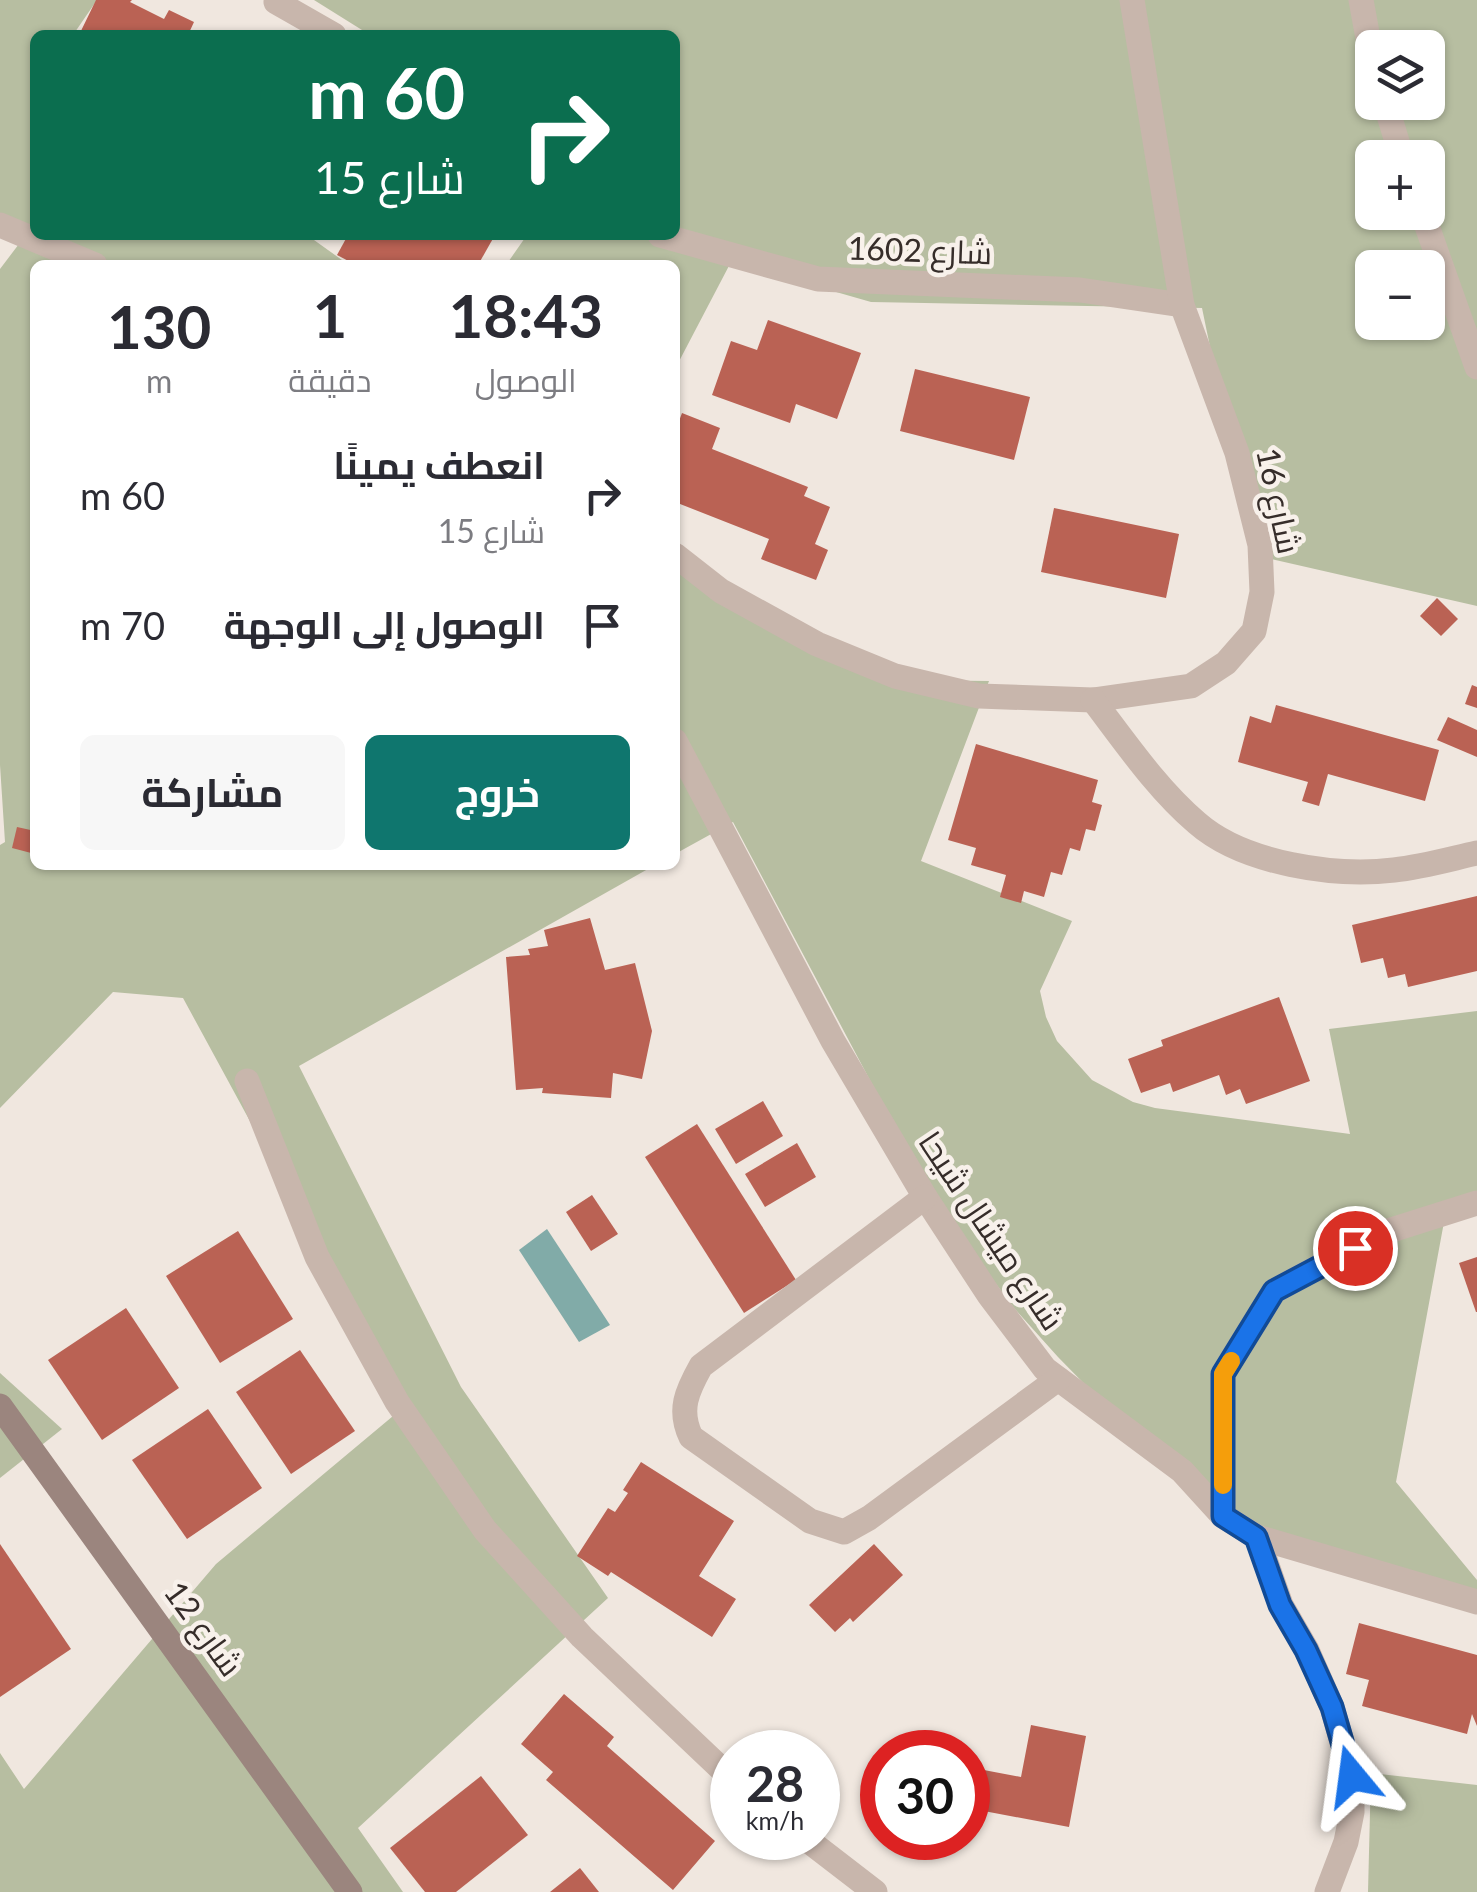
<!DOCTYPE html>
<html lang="ar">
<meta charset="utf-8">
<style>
body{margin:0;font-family:Lato,Cairo,sans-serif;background:#f7f7f7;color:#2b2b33;direction:rtl;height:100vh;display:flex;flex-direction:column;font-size:38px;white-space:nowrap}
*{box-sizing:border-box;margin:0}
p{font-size:32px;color:#7c7c81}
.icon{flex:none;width:55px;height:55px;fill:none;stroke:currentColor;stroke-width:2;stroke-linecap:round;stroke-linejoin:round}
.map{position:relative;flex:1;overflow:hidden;direction:ltr}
.sheet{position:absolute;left:30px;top:260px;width:650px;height:610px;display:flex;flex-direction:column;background:#fff;border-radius:15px;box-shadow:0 2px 8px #0004;direction:rtl}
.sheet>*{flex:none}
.hud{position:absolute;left:30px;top:30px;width:650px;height:210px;border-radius:15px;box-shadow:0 2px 8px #0004;direction:rtl;background:#0b6e4f;color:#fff;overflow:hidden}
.buttons{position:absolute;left:1355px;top:30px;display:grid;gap:20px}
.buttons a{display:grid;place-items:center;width:90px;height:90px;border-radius:15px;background:#fff;box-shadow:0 2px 8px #0004;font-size:50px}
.speed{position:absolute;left:710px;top:1730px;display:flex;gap:20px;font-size:50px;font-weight:700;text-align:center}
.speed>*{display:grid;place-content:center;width:130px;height:130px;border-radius:50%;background:#fff;box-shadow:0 2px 8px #0004;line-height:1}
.speed small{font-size:25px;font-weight:400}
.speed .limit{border:15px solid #d22;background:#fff;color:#111}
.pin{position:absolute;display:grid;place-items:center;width:85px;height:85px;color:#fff;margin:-42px;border:5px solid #fff;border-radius:50%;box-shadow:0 2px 10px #0007}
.me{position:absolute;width:110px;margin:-55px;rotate:344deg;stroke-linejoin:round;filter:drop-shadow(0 0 8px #0008)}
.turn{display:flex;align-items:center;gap:35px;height:210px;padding:0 50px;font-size:45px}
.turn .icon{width:130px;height:130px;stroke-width:2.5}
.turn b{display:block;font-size:70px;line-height:85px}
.eta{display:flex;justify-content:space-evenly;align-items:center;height:170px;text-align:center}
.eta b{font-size:60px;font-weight:700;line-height:70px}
.cta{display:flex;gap:20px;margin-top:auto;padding:20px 50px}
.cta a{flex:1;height:115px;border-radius:15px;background:#0f766e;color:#fff;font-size:40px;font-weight:700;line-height:115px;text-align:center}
.cta a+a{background:#f7f7f7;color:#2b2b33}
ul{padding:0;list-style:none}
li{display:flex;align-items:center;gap:30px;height:130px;padding:0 50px}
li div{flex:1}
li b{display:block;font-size:38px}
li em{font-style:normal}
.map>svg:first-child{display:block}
.green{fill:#b7bea1;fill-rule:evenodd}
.water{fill:#81aba8}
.building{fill:#ba6254}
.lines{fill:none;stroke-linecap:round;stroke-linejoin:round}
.street{stroke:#c8b6ac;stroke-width:25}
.secondary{stroke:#9b857e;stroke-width:25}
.route-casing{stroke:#114b97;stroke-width:25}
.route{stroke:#1a73e8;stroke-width:18}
.slow{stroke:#f59e0b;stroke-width:18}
.labels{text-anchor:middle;stroke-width:9;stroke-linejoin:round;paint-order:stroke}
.street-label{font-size:32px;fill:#362d2a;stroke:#f8f1eb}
</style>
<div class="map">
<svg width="1477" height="1892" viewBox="0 0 1477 1892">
<rect width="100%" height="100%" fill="#f0e7df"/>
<!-- green -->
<g class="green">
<polygon points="0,0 97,0 73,35 35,35 35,235 307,235 349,265 35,265 35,865 655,865 299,1066 461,1387 608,1598 358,1828 403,1892 0,1892 0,1753 24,1789 216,1564 405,1406 183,998 113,992 0,1108 0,845 5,842 0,765 0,269 25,236 0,219"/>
<path d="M314 0H1477V606L1253 555 1202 308 871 302 731 262 675 369V265H506L527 235H675V35H370ZM1372 48H1428V102H1372ZM1372 158H1428V212H1372ZM1372 268H1428V322H1372Z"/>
<polygon points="675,565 900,680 989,681 921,861 1072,921 1040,991 1046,1017 1057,1041 1092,1080 1133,1102 1155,1108 1350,1134 1329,1029 1477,1011 1477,1208 1444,1222 1396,1482 1477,1580 1477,1599 1269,1537 1104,1404 1058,1357 1014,1308 935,1203 733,822 675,854"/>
<polygon points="0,1373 62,1429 0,1478"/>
<polygon points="1371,1773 1477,1785 1477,1892 1368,1892"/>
</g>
<!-- water -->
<polygon class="water" points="547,1229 610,1325 579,1342 519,1250"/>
<!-- building -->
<g class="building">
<polygon points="96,0 132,0 130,2 164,19 169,10 194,22 188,35 79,35"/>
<polygon points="348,235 495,235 478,265 356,265 337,255"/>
<polygon points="768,320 861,353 837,419 796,404 790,423 712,395 731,341 757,350"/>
<polygon points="915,369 1030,397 1014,460 900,431"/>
<polygon points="682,413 720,428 712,449 808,487 804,496 830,507 815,544 828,550 816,580 761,559 769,539 675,502 675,432"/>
<polygon points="1054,508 1179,534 1166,598 1041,572"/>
<polygon points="1437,598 1458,619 1441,636 1420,616"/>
<polygon points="1472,685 1477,687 1477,708 1465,704"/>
<polygon points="1276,705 1439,750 1425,801 1328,774 1319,806 1302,801 1308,782 1238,762 1250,716 1271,723"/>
<polygon points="1448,717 1477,730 1477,757 1437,740"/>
<polygon points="976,744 1098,780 1092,802 1102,805 1095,831 1086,829 1080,851 1070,848 1062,875 1051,872 1044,897 1024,891 1021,903 1000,897 1006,875 971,865 976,848 948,840"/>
<polygon points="17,827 35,831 35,854 12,848"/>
<polygon points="1477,896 1477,971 1408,987 1405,974 1388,978 1383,958 1361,963 1352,925"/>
<polygon points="590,918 605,970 635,963 652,1031 642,1079 613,1073 611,1098 542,1093 543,1088 516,1090 506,957 530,955 528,949 548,946 544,930"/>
<polygon points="1279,997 1310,1081 1246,1104 1240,1089 1226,1095 1219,1075 1173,1092 1170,1083 1141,1093 1128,1059 1163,1046 1161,1040"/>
<polygon points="763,1101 783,1136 736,1164 715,1129"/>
<polygon points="697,1124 796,1280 744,1313 645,1157"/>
<polygon points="797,1143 816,1177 765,1207 745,1174"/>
<polygon points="592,1195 618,1234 591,1251 566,1212"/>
<polygon points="238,1231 293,1319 220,1363 166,1276"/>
<polygon points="1477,1257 1477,1312 1476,1312 1459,1263"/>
<polygon points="126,1308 179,1388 102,1440 48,1360"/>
<polygon points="300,1350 355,1431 291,1474 236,1392"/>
<polygon points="208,1409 262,1488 187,1539 132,1460"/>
<polygon points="641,1462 734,1521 699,1576 736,1599 712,1637 611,1572 608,1576 577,1556 608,1508 615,1512 628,1493 623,1490"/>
<polygon points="0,1544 71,1649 0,1697"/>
<polygon points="874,1544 903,1575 853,1622 850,1618 835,1632 809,1605"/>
<polygon points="1359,1623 1477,1655 1477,1726 1472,1714 1467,1734 1362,1706 1369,1680 1346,1674"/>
<polygon points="564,1694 614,1737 607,1746 715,1841 673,1890 546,1780 553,1772 521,1744"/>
<polygon points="1031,1725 1086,1736 1069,1827 968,1808 968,1767 1021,1777"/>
<polygon points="481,1776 528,1835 456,1892 425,1892 390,1848"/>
<polygon points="580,1868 599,1892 550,1892"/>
</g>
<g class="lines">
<!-- street -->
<g class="street">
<polyline points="1361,0 1372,60"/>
<polyline points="276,2 334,35"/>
<polyline points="1385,102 1402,158"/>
<polyline points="1422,212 1477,367"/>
<polyline points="0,225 95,265"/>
<polyline points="660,235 818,279 1080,290 1182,305"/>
<polyline points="675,555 721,591 817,644 895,676 979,696 1093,700 1191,686 1226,663 1254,631 1262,592 1260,545 1237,453 1182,305 1132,0"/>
<path d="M1093 700C1125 742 1157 789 1197 823 1244 864 1335 877 1394 870 1422 867 1450 859 1477 853"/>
<polyline points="675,741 833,1041 925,1197 989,1295 1045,1369 1182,1471 1223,1516 1257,1537 1477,1602"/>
<polyline points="247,1081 317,1257 397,1402 485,1530 582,1637 732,1779"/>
<path d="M925 1197 701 1366C687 1391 678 1410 691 1437L810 1521 844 1532 869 1518 1058 1379"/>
<polyline points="1223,1516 1223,1374 1274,1291 1382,1233 1477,1203"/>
<polyline points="1257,1537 1281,1605 1307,1650 1332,1707 1352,1777 1352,1812 1346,1842 1327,1892"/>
<polyline points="805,1838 875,1892"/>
</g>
<!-- secondary -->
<polyline class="secondary" points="0,1406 350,1892"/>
</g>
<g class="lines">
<!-- route casing -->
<g class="route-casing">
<polyline id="route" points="1352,1776 1332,1707 1306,1650 1280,1605 1256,1537 1223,1516 1223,1374 1274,1291 1355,1248"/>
</g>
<!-- route -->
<use href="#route" class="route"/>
<!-- slow -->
<polyline class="slow" points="1223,1485 1223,1374 1231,1361"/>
</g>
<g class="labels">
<!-- street labels -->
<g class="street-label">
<text transform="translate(920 251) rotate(2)" y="11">شارع 1602</text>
<text transform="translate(1278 501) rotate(78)" y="11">شارع 16</text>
<text transform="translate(991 1231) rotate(56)" y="11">شارع ميشال شيحا</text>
<text transform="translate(203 1629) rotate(54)" y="11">شارع 12</text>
</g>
</g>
</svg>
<div class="buttons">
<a><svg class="icon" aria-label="layers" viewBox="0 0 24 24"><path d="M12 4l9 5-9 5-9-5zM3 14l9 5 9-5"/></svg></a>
<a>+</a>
<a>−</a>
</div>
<div class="speed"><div>28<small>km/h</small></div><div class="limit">30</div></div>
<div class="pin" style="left:1355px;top:1248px;background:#d93025"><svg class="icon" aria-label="arrive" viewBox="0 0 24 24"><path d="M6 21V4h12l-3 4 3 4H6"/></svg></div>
<svg class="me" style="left:1352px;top:1776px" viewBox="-20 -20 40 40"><path d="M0-17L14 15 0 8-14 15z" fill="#1a73e8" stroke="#fff" stroke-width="4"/></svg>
<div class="hud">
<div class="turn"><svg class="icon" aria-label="right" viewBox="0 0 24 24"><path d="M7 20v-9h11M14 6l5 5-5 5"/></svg><div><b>60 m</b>شارع 15</div></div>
</div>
<section class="sheet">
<div class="eta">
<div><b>18:43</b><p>الوصول</p></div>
<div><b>1</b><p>دقيقة</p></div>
<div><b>130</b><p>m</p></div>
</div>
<ul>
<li><svg class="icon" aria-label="right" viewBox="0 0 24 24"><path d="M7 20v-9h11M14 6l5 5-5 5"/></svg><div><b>انعطف يمينًا</b><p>شارع 15</p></div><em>60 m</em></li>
<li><svg class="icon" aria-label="arrive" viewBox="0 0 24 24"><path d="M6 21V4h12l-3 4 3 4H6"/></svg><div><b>الوصول إلى الوجهة</b></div><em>70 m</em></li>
</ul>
<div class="cta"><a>خروج</a><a>مشاركة</a></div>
</section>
</div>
